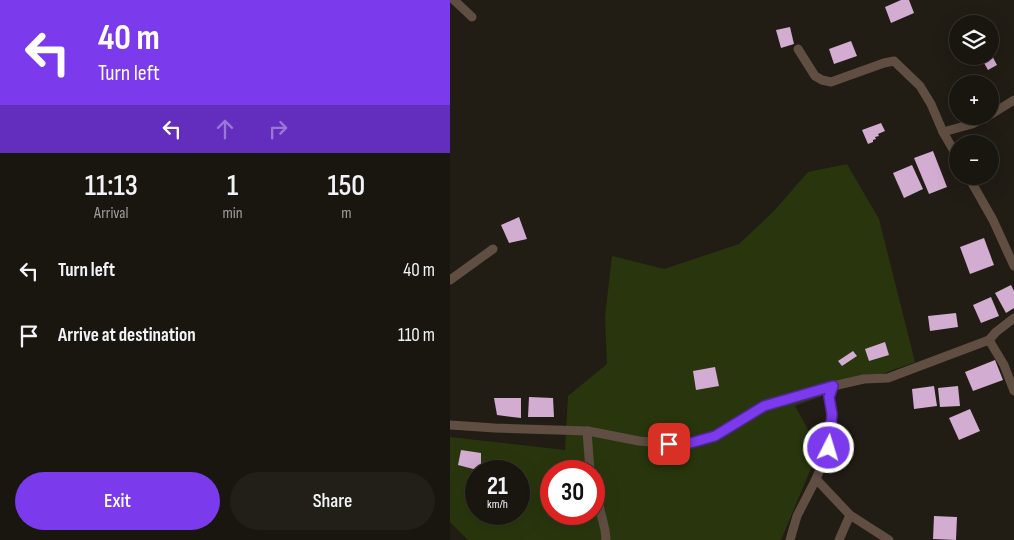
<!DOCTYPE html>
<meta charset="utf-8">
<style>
body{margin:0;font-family:"Sofia Sans Condensed",sans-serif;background:#221e18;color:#f1f3f6;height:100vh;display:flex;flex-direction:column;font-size:19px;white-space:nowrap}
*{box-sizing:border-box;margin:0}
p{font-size:16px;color:#9f9f9e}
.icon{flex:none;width:28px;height:28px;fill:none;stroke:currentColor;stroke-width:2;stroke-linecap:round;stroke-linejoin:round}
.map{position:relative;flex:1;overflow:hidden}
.drawer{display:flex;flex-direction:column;background:#19150f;width:450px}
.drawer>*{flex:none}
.hud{background:#7c3aed;color:#fff;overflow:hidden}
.tools{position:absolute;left:499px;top:15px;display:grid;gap:10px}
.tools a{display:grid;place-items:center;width:50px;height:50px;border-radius:50%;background:#19150f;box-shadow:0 5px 20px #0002,0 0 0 1px #37342f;font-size:25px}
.speed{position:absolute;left:15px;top:460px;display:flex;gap:10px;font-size:25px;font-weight:700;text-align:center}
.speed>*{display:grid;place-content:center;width:65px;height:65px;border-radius:50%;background:#19150f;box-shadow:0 5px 20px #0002,0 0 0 1px #37342f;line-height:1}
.speed small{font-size:12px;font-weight:400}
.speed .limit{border:8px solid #d22;background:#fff;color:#111}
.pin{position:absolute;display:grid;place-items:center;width:42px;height:42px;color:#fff;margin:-21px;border-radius:10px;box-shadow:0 2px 8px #0006}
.me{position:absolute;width:55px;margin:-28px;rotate:5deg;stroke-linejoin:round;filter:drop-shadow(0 0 4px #0008)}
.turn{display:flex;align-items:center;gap:18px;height:105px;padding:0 15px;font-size:22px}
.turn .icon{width:65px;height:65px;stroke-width:2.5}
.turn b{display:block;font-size:35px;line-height:42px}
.lanes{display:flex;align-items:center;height:48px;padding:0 15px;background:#0003;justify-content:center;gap:25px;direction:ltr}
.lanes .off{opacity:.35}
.eta{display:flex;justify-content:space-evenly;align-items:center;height:85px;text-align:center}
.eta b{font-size:30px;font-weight:600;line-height:35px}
.primary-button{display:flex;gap:10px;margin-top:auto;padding:10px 15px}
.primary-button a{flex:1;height:58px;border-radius:30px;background:#7c3aed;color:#fff;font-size:20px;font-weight:600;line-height:58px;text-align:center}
.primary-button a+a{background:#221e18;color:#f1f3f6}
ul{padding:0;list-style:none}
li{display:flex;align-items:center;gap:15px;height:65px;padding:0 15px}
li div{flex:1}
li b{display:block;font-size:19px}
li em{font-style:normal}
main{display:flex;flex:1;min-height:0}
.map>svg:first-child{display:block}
.green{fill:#29360d;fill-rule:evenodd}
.building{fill:#d2acd1}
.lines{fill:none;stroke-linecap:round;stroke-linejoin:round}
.minor{stroke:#5f4e41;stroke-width:9}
.route-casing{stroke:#51269a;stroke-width:12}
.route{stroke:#7c3aed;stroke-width:9}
</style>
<main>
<section class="drawer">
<div class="hud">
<div class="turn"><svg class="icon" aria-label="left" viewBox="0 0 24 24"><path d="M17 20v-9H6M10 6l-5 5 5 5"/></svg><div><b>40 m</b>Turn left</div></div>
<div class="lanes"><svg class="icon" aria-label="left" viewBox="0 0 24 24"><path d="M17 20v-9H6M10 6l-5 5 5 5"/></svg><svg class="icon off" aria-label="ahead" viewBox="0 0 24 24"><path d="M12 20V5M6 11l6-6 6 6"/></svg><svg class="icon off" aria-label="right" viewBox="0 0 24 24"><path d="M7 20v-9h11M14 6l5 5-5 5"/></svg></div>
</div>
<div class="eta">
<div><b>11:13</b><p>Arrival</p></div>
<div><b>1</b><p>min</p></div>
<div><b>150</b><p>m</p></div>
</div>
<ul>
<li><svg class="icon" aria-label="left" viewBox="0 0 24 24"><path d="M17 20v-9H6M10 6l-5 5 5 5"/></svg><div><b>Turn left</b></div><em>40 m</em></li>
<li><svg class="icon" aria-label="arrive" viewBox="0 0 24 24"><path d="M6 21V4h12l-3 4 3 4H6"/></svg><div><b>Arrive at destination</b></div><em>110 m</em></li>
</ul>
<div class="primary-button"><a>Exit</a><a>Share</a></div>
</section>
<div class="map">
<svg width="564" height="540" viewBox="0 0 564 540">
<rect width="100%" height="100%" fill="#211c14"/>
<!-- green -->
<path class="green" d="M397 164 429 219 465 362 345 406 369 449 331 540H18L0 522V437L115 450 118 396 157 364 155 317 162 256 214 269 289 244 324 211 358 172ZM26 471H69V514H26ZM101 471H144V514H101Z"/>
<!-- building -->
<g class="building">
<polygon points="451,0 459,0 464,13 441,23 435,7"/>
<polygon points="340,27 344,44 331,48 326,30"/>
<polygon points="401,41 407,56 384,64 379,49"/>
<polygon points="540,52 547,65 538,70 530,56 540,56"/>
<polygon points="431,123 435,131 428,134 429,136 425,137 426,139 423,140 423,142 418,144 412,130"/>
<polygon points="483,151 497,187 479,194 464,158"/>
<polygon points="462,165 473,189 454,198 443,173"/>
<polygon points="69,217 77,239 59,243 51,225"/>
<polygon points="534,238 544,265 520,274 510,247"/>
<polygon points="561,285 564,291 564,308 556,313 545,293"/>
<polygon points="541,297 549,316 531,323 523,305"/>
<polygon points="506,313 508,327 480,331 478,316"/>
<polygon points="435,342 439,355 419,361 415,349"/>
<polygon points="403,351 407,356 392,366 388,361"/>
<polygon points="545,360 553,380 523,391 515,372"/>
<polygon points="265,367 269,386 246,390 243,371"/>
<polygon points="484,386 487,406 464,409 462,389"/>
<polygon points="508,386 510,406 490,407 488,388"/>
<polygon points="79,397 103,398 104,417 78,417"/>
<polygon points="44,398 71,398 71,418 47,415"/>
<polygon points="520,409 530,431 509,440 499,418"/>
<polygon points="11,450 31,453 31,471 8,465"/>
<polygon points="484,516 507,517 506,540 483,539"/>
</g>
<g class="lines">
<!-- minor -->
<g class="minor">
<polyline points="4,0 22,17"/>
<polyline points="348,49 365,76 372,80 381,82 434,63 444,61 470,86 481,104 493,132 522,124 538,116"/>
<polyline points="540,115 564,100"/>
<polyline points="493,132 508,158"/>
<polyline points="518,176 543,220 564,266"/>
<polyline points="0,280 43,249"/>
<polyline points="564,318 546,332 539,340 554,365 564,391"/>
<polyline points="0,425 45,428 138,431 189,441 233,445 265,436 314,406 383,386"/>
<polyline points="137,431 140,471"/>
<polyline points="366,479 400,515 439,540"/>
<polyline points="144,485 155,530 156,540"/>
<polyline points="340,540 347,516 366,479 379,448 382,413 379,397 383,386 414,379 438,378 539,340"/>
<polyline points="389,540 400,515"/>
</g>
</g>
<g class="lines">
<!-- route casing -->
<g class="route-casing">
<polyline id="route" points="219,444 233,445 265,436 314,406 383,386 379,397 382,414 379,448"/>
</g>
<!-- route -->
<use href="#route" class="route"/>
</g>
</svg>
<div class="tools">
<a><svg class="icon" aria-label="layers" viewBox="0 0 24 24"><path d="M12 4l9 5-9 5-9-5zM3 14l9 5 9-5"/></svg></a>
<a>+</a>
<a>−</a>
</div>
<div class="speed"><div>21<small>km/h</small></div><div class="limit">30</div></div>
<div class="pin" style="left:219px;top:444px;background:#d93025"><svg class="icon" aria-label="arrive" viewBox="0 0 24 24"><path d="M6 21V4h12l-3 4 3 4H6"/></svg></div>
<svg class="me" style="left:379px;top:448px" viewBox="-20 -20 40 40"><circle r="17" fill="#7c3aed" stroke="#fff" stroke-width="3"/><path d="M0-11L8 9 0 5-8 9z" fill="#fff"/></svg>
</div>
</main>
